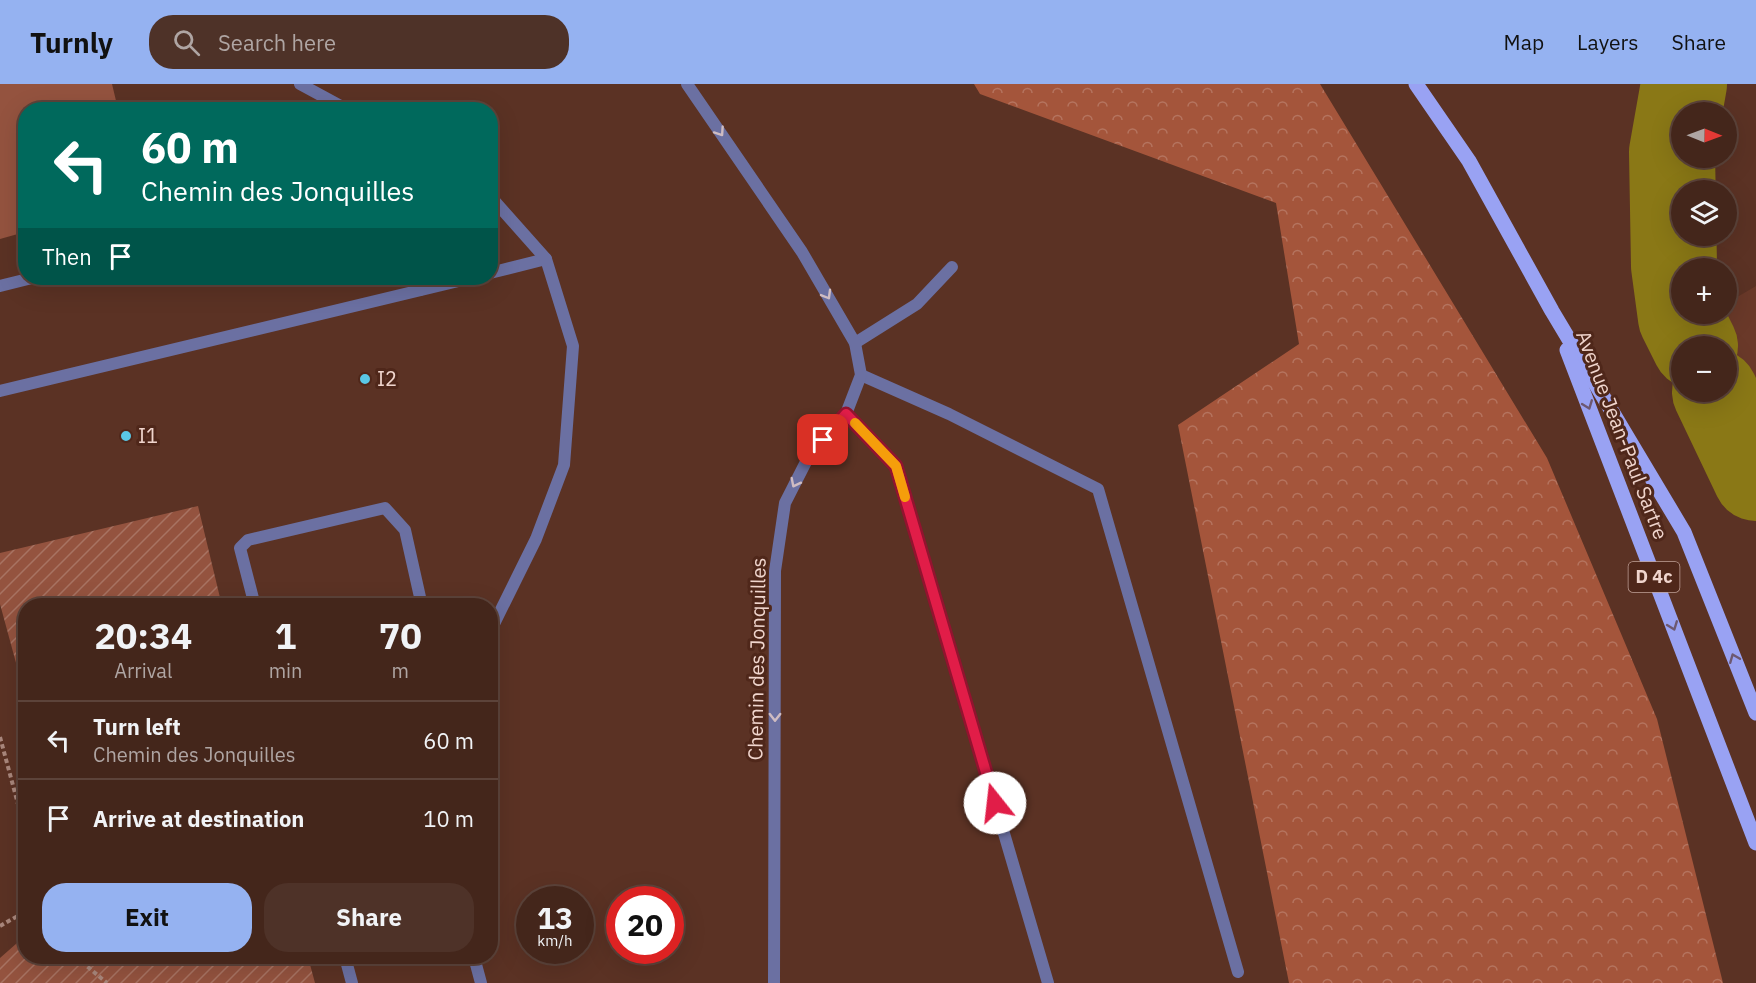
<!DOCTYPE html>
<meta charset="utf-8">
<style>
body{margin:0;font-family:"IBM Plex Sans",sans-serif;background:#4e3228;color:#f1f3f6;height:100vh;display:flex;flex-direction:column;font-size:22px;white-space:nowrap}
*{box-sizing:border-box;margin:0}
p{font-size:20px;color:#afa5a3}
.icon{flex:none;width:33px;height:33px;fill:none;stroke:currentColor;stroke-width:2;stroke-linecap:round;stroke-linejoin:round}
.map{position:relative;flex:1;overflow:hidden}
.side{position:absolute;left:18px;top:514px;width:480px;height:366px;display:flex;flex-direction:column;background:#44261b;border-radius:24px;box-shadow:0 6px 24px #0002,0 0 0 2px #5c433a}
.side>*{flex:none}
.banner{position:absolute;left:18px;top:18px;width:480px;height:183px;border-radius:24px;box-shadow:0 6px 24px #0002,0 0 0 2px #5c433a;background:#00695c;color:#fff;overflow:hidden}
.needle{width:39px;rotate:91deg}
.fabs{position:absolute;left:1671px;top:18px;display:grid;gap:12px}
.fabs a{display:grid;place-items:center;width:66px;height:66px;border-radius:50%;background:#44261b;box-shadow:0 6px 24px #0002,0 0 0 2px #5c433a;font-size:30px}
.speed{position:absolute;left:516px;top:802px;display:flex;gap:12px;font-size:30px;font-weight:700;text-align:center}
.speed>*{display:grid;place-content:center;width:78px;height:78px;border-radius:50%;background:#44261b;box-shadow:0 6px 24px #0002,0 0 0 2px #5c433a;line-height:1}
.speed small{font-size:15px;font-weight:400}
.speed .limit{border:9px solid #d22;background:#fff;color:#111}
.pin{position:absolute;display:grid;place-items:center;width:51px;height:51px;color:#fff;margin:-26px;border-radius:12px;box-shadow:0 3px 9px #0006}
.me{position:absolute;width:66px;margin:-33px;rotate:344deg;stroke-linejoin:round;filter:drop-shadow(0 0 4px #0008)}
.turn{display:flex;align-items:center;gap:21px;height:126px;padding:0 24px;font-size:27px}
.turn .icon{width:78px;height:78px;stroke-width:2.5}
.turn b{display:block;font-size:42px;line-height:51px}
.then{display:flex;align-items:center;height:57px;padding:0 24px;background:#0003;gap:12px;font-size:22px}
.eta{display:flex;justify-content:space-evenly;align-items:center;height:102px;text-align:center}
.eta b{font-size:36px;font-weight:700;line-height:42px}
.cta{display:flex;gap:12px;margin-top:auto;padding:12px 24px}
.cta a{flex:1;height:69px;border-radius:24px;background:#95b2f1;color:#111;font-size:24px;font-weight:700;line-height:69px;text-align:center}
.cta a+a{background:#4e3228;color:#f1f3f6}
ul{padding:0;list-style:none}
li{display:flex;align-items:center;gap:18px;height:78px;padding:0 24px;border-top:2px solid #5c433a}
li div{flex:1}
li b{display:block;font-size:22px}
li em{font-style:normal}
header{display:flex;align-items:center;gap:36px;box-sizing:border-box;height:84px;padding:0 30px;background:#95b2f1;color:#111}
header strong{font-size:28px}
nav{display:flex;gap:33px;margin-inline-start:auto;font-size:21px}
.search{width:420px;height:54px;background:#4e3228;display:flex;align-items:center;gap:15px;box-sizing:border-box;padding:0 21px;border-radius:24px;color:#afa5a3;font-size:22px}
.map>svg:first-child{display:block}
.built{fill:#6a3929}
.forest{fill:url(#forest-crowns)}
.garden{fill:url(#garden-furrows)}
.pitch{fill:#94533f}
.lines{fill:none;stroke-linecap:round;stroke-linejoin:round}
.river{stroke:#8a7816;stroke-width:86}
.path{stroke:#a9877c;stroke-width:4;stroke-dasharray:4.5 3;stroke-linecap:butt}
.service{stroke:#6b70a2;stroke-width:12}
.minor{stroke:#6b70a2;stroke-width:12}
.primary{stroke:#99a2f3;stroke-width:15}
.oneway{stroke:#cfbcc2}
.oneway2{stroke:#6d5871}
.route-casing{stroke:#92132f;stroke-width:15}
.route{stroke:#e11d48;stroke-width:10}
.slow{stroke:#f59e0b;stroke-width:10}
.poi-dot{fill:#5ac8e6;stroke:#4f271a;stroke-width:2}
.labels{text-anchor:middle;stroke-width:6;stroke-linejoin:round;paint-order:stroke}
.shield{fill:#4f271a;stroke:#c0a197;stroke-width:1.5}
.shield-label{font-size:18px;font-weight:bold;fill:#f0d5cd}
.poi-label{font-size:20px;fill:#f0d5cd;stroke:#4f271a;text-anchor:start}
.street-label{font-size:20px;fill:#f0d5cd;stroke:#4f271a}
</style>
<header>
<strong>Turnly</strong>
<div class="search"><svg class="icon" aria-label="search" viewBox="0 0 24 24"><circle cx="10" cy="10" r="6"/><path d="M15 15l6 6"/></svg>Search here</div>
<nav><a>Map</a><a>Layers</a><a>Share</a></nav>
</header>
<div class="map">
<svg width="1756" height="899" viewBox="0 0 1756 899">
<defs>
<pattern id="forest-crowns" width="20" height="18" patternUnits="userSpaceOnUse" patternTransform="scale(1.5)"><rect width="20" height="18" fill="#a4553b"/><path d="M2 6a3 3 0 1 1 6 0M12 15a3 3 0 1 1 6 0" fill="none" stroke="#b5745f"/></pattern>
<pattern id="garden-furrows" width="10" height="10" patternUnits="userSpaceOnUse" patternTransform="scale(1.5)"><rect width="10" height="10" fill="#94533f"/><path d="M-1 1l2-2M0 10L10 0M9 11l2-2" fill="none" stroke="#a87362"/></pattern>
</defs>
<rect width="100%" height="100%" fill="#5b3224"/>
<!-- built -->
<polygon class="built" points="1756,202 1756,369 1727,298 1726,262 1712,262 1700,233 1707,230 1726,230 1727,219"/>
<!-- forest -->
<polygon class="forest" points="974,0 1320,0 1547,374 1657,635 1723,899 1289,899 1178,341 1299,260 1276,119 980,10"/>
<!-- garden -->
<g class="garden">
<polygon points="198,422 222,522 26,522 25,612 0,520 0,469"/>
<polygon points="25,852 26,873 308,873 315,899 0,899 0,874"/>
</g>
<!-- pitch -->
<polygon class="pitch" points="0,0 112,0 118,25 26,26 25,148 0,155"/>
<g class="lines">
<!-- river -->
<g class="river">
<polyline points="1684,0 1672,68 1674,182 1681,234 1695,262"/>
<polyline points="1715,308 1756,394"/>
</g>
<!-- path -->
<g class="path">
<polyline points="0,653 26,750"/>
<polyline points="0,842 23,829 26,811"/>
<polyline points="76,873 107,899"/>
</g>
<!-- service -->
<g class="service">
<polyline points="490,189 546,175"/>
<polyline points="408,194 420,206"/>
<polyline points="0,202 32,194"/>
<polyline points="855,259 917,220 952,183"/>
<polyline points="861,291 949,330 1098,405 1238,888"/>
<polyline points="0,307 471,194"/>
<polyline points="846,330 896,382 1048,899"/>
<polyline points="255,522 240,464 248,456 385,424 405,446 422,522"/>
<polyline points="345,873 352,899"/>
</g>
<!-- minor -->
<g class="minor">
<polyline points="300,0 348,26"/>
<polyline points="687,0 802,168 855,259 861,291 846,330 811,368 785,419 775,487 774,899"/>
<polyline points="490,112 546,175 573,262 564,381 536,455 490,548"/>
<polyline points="474,873 481,899"/>
</g>
<!-- primary -->
<g class="primary">
<polyline points="1416,0 1469,77 1552,227 1684,448 1756,629"/>
<polyline points="1567,266 1756,759"/>
</g>
</g>
<!-- one-way arrows -->
<defs><path id="oneway-chevron" d="M-2-3.5L2.5 0L-2 3.5" fill="none" stroke-width="1.6" stroke-linecap="round" stroke-linejoin="round" transform="scale(1.5)"/></defs>
<g class="oneway">
<use href="#oneway-chevron" transform="translate(720 48) rotate(56)"/>
<use href="#oneway-chevron" transform="translate(827 211) rotate(60)"/>
<use href="#oneway-chevron" transform="translate(795 399) rotate(117)"/>
<use href="#oneway-chevron" transform="translate(775 633) rotate(90)"/>
</g>
<g class="oneway2">
<use href="#oneway-chevron" transform="translate(1588 321) rotate(69)"/>
<use href="#oneway-chevron" transform="translate(1673 542) rotate(69)"/>
<use href="#oneway-chevron" transform="translate(1734 574) rotate(-112)"/>
</g>
<g class="lines">
<!-- route casing -->
<g class="route-casing">
<polyline id="route" points="823,356 846,330 896,382 995,719"/>
</g>
<!-- route -->
<use href="#route" class="route"/>
<!-- slow -->
<polyline class="slow" points="855,339 896,382 905,413"/>
</g>
<!-- markers -->
<g class="poi-dot">
<circle cx="365" cy="295" r="6"/>
<circle cx="126" cy="352" r="6"/>
</g>
<g class="labels">
<!-- shield labels -->
<rect class="shield" x="1628.5" y="478" width="51" height="30" rx="4.5"/>
<g class="shield-label">
<text x="1654" y="499">D 4c</text>
</g>
<!-- poi labels -->
<g class="poi-label">
<text x="377" y="302">I2</text>
<text x="138" y="359">I1</text>
</g>
<!-- street labels -->
<g class="street-label">
<text transform="translate(1622 351) rotate(69)" y="7">Avenue Jean-Paul Sartre</text>
<text transform="translate(757 575) rotate(-89)" y="7">Chemin des Jonquilles</text>
</g>
</g>
</svg>
<div class="fabs">
<a><svg class="needle" viewBox="-14 -14 28 28"><path d="M0-13l5 13h-10z" fill="#e53935"/><path d="M0 13l5-13h-10z" fill="#afa5a3"/></svg></a>
<a><svg class="icon" aria-label="layers" viewBox="0 0 24 24"><path d="M12 4l9 5-9 5-9-5zM3 14l9 5 9-5"/></svg></a>
<a>+</a>
<a>−</a>
</div>
<div class="speed"><div>13<small>km/h</small></div><div class="limit">20</div></div>
<div class="pin" style="left:823px;top:356px;background:#d93025"><svg class="icon" aria-label="arrive" viewBox="0 0 24 24"><path d="M6 21V4h12l-3 4 3 4H6"/></svg></div>
<svg class="me" style="left:995px;top:719px" viewBox="-20 -20 40 40"><circle r="19" fill="#fff"/><path d="M0-13L10 11 0 6-10 11z" fill="#e11d48"/></svg>
<div class="banner">
<div class="turn"><svg class="icon" aria-label="left" viewBox="0 0 24 24"><path d="M17 20v-9H6M10 6l-5 5 5 5"/></svg><div><b>60 m</b>Chemin des Jonquilles</div></div>
<div class="then">Then<svg class="icon" aria-label="arrive" viewBox="0 0 24 24"><path d="M6 21V4h12l-3 4 3 4H6"/></svg></div>
</div>
<section class="side">
<div class="eta">
<div><b>20:34</b><p>Arrival</p></div>
<div><b>1</b><p>min</p></div>
<div><b>70</b><p>m</p></div>
</div>
<ul>
<li><svg class="icon" aria-label="left" viewBox="0 0 24 24"><path d="M17 20v-9H6M10 6l-5 5 5 5"/></svg><div><b>Turn left</b><p>Chemin des Jonquilles</p></div><em>60 m</em></li>
<li><svg class="icon" aria-label="arrive" viewBox="0 0 24 24"><path d="M6 21V4h12l-3 4 3 4H6"/></svg><div><b>Arrive at destination</b></div><em>10 m</em></li>
</ul>
<div class="cta"><a>Exit</a><a>Share</a></div>
</section>
</div>
